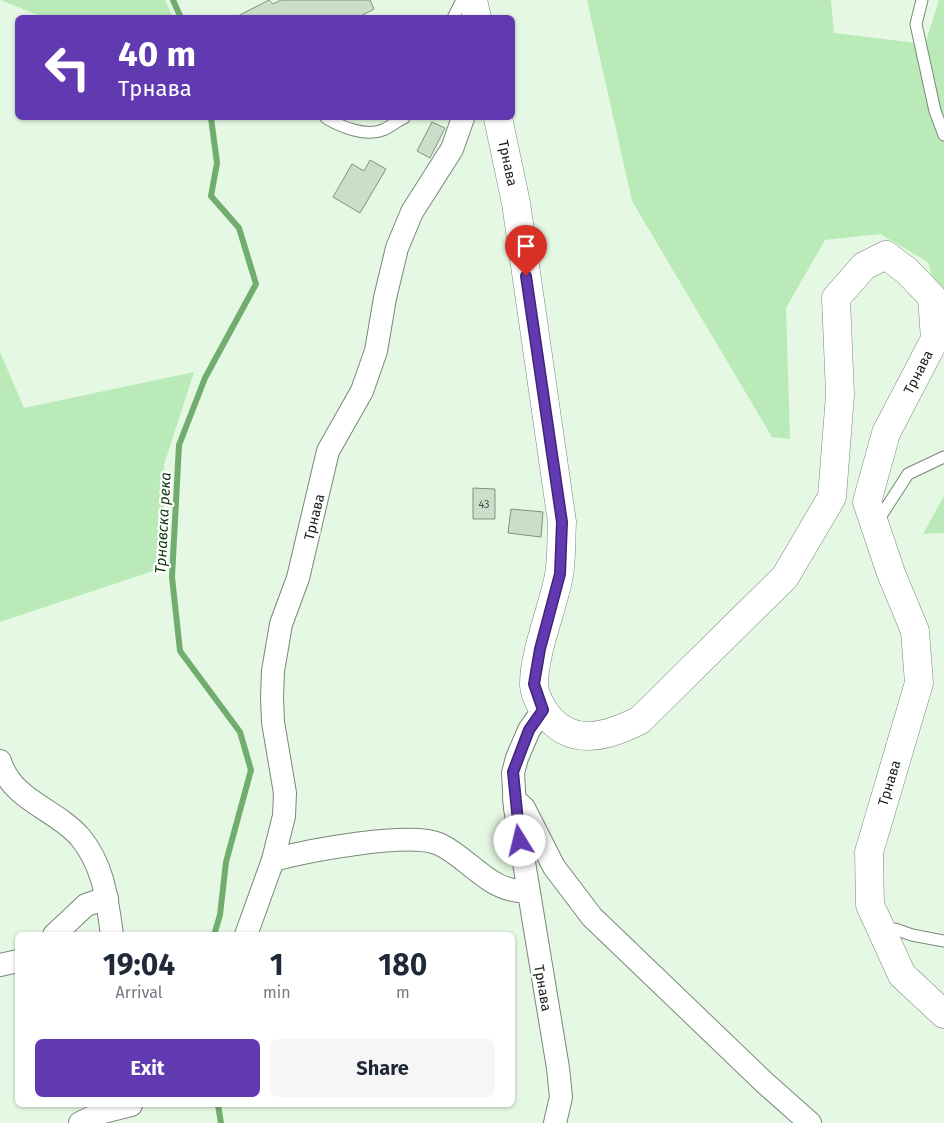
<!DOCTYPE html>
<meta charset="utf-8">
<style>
body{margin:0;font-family:"Fira Sans",sans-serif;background:#f6f6f7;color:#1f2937;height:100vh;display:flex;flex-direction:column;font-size:19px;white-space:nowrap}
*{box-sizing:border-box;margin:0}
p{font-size:16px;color:#747a83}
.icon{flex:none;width:28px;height:28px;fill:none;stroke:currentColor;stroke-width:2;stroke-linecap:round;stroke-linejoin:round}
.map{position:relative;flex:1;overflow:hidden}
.panel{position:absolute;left:15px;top:932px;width:500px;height:175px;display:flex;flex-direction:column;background:#fff;border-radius:8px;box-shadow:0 1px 4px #0004}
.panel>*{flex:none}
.banner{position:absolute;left:15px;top:15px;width:500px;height:105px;border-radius:8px;box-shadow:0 1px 4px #0004;background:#6139b1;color:#fff;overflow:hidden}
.pin{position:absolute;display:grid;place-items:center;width:42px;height:42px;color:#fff;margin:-51px -21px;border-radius:50% 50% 50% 0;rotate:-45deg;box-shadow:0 0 5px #0007}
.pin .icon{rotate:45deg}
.me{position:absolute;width:55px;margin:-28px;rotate:351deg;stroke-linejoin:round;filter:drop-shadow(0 0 4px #0008)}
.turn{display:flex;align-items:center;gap:18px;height:105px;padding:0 20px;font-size:22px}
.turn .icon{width:65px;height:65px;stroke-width:2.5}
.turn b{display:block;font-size:35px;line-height:42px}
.eta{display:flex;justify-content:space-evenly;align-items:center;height:85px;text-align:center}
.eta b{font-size:30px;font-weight:700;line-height:35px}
.button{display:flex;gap:10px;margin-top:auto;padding:10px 20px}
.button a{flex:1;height:58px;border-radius:8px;background:#6139b1;color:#fff;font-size:20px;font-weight:700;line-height:58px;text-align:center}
.button a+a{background:#f6f6f7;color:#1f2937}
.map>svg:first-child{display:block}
.green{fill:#baeab8}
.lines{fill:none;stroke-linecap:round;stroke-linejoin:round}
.stream{stroke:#72ad70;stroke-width:6}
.building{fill:#cbdeca;stroke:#819380}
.lane-casing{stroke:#788977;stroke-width:13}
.street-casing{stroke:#788977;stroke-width:24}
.secondary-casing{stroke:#788977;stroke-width:29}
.lane{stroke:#fff;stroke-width:11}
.street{stroke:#fff;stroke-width:22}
.secondary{stroke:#fff;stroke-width:28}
.route-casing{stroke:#3f2573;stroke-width:12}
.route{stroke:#6139b1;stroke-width:9}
.labels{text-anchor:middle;stroke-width:4.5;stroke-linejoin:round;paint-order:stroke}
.number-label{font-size:11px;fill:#465045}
.street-label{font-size:14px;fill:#1a2019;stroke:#fff}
.water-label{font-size:15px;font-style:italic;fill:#0d380e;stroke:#fff}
</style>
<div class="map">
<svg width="944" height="1123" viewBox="0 0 944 1123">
<rect width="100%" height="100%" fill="#e5f8e3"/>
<!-- green -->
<g class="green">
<polygon points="0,0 165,0 173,17 43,17"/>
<polygon points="587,0 831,0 834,33 925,44 939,0 944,0 944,321 928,262 880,234 825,240 786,308 790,439 772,437 632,201"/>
<polygon points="0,352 24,408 194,372 164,465 165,567 0,622"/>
<polygon points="944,496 944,533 923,534"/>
</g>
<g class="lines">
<!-- stream -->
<g class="stream">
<polyline points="173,0 181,18"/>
<polyline points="211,118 217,163 211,196 239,228 256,284 205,378 179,445 172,577 180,651 240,732 251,770 226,862 220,915 214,935"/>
<polyline points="218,1105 221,1123"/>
</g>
</g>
<!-- building -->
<g class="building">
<polygon points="269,0 273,4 281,0 370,0 374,9 357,18 234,18"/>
<polygon points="432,122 445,128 430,158 417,151"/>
<polygon points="370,160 386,169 360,213 333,197 352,164 364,171"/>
<polygon points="473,488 495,489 495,519 473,519"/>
<polygon points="511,509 543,512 541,537 508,533"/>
</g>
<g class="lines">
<!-- lane casing -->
<g class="lane-casing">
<g id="lane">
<polyline points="922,0 916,24 935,111 944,135"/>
<polyline points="453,18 462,0"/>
<path d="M326 118C341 127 366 137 383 130 390 127 397 121 404 118"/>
<polyline points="877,522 908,474 944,457"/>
<polyline points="884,934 895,929 912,935 944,941"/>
</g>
</g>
<!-- street casing -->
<g class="street-casing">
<g id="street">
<polyline points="543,710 529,730 517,758 513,773 515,808 558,1068 561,1097 555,1123"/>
<path d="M0 761C12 801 56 809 80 837 104 866 107 899 112 935"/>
<polyline points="514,799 524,808 554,867 592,917 765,1083 810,1123"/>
<path d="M273 860C306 851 409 831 439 844 470 858 490 894 528 891"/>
<polyline points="54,935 86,905 107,898"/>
<polyline points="246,935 273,860 284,816 285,793 273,722 272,697 273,671 281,624 298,578 328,451 362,391 376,351 385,298 397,248 412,212 452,149 463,118"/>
<polyline points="0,965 18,961"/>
<polyline points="80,1123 103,1112 131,1105"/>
</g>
</g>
<!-- secondary casing -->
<g class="secondary-casing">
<g id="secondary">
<polyline points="473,0 477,18"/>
<path d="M498 118 516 203 562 522C561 539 562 558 559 575 553 608 534 652 534 684 534 694 541 707 547 715 572 748 609 736 640 720L785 577 832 497 840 395 836 298 864 266 886 255 907 271 932 297 935 339 886 433 867 502 891 573 915 631 919 683 869 852 870 905 902 975 944 1014"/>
</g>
</g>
<!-- lane -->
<use href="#lane" class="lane"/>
<!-- street -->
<use href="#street" class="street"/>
<!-- secondary -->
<use href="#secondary" class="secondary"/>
</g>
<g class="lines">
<!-- route casing -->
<g class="route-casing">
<polyline id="route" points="520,841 513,772 529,730 543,710 534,684 540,649 560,574 562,522 526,276"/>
</g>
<!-- route -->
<use href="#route" class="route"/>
</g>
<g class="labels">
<!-- number labels -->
<g class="number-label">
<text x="484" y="508">43</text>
</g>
<!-- street labels -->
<g class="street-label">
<text transform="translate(508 163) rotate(78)" y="5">Трнава</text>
<text transform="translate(918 372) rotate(-63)" y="5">Трнава</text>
<text transform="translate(314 517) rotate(-76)" y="5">Трнава</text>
<text transform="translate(889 783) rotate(-73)" y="5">Трнава</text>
<text transform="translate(543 988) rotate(80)" y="5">Трнава</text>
</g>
<!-- water labels -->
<g class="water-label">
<text transform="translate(163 523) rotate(-87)" y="5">Трнавска река</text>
</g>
</g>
</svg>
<div class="pin" style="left:526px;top:276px;background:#d93025"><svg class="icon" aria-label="arrive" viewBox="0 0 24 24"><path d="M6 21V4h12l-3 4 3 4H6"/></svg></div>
<svg class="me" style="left:520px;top:841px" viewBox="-20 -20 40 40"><circle r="19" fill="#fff"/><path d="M0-13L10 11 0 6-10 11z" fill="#6139b1"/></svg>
<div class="banner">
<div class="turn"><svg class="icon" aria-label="left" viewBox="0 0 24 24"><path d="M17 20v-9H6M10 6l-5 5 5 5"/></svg><div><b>40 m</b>Трнава</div></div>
</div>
<section class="panel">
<div class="eta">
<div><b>19:04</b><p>Arrival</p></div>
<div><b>1</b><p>min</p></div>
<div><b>180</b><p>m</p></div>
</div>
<div class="button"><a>Exit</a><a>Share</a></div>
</section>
</div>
